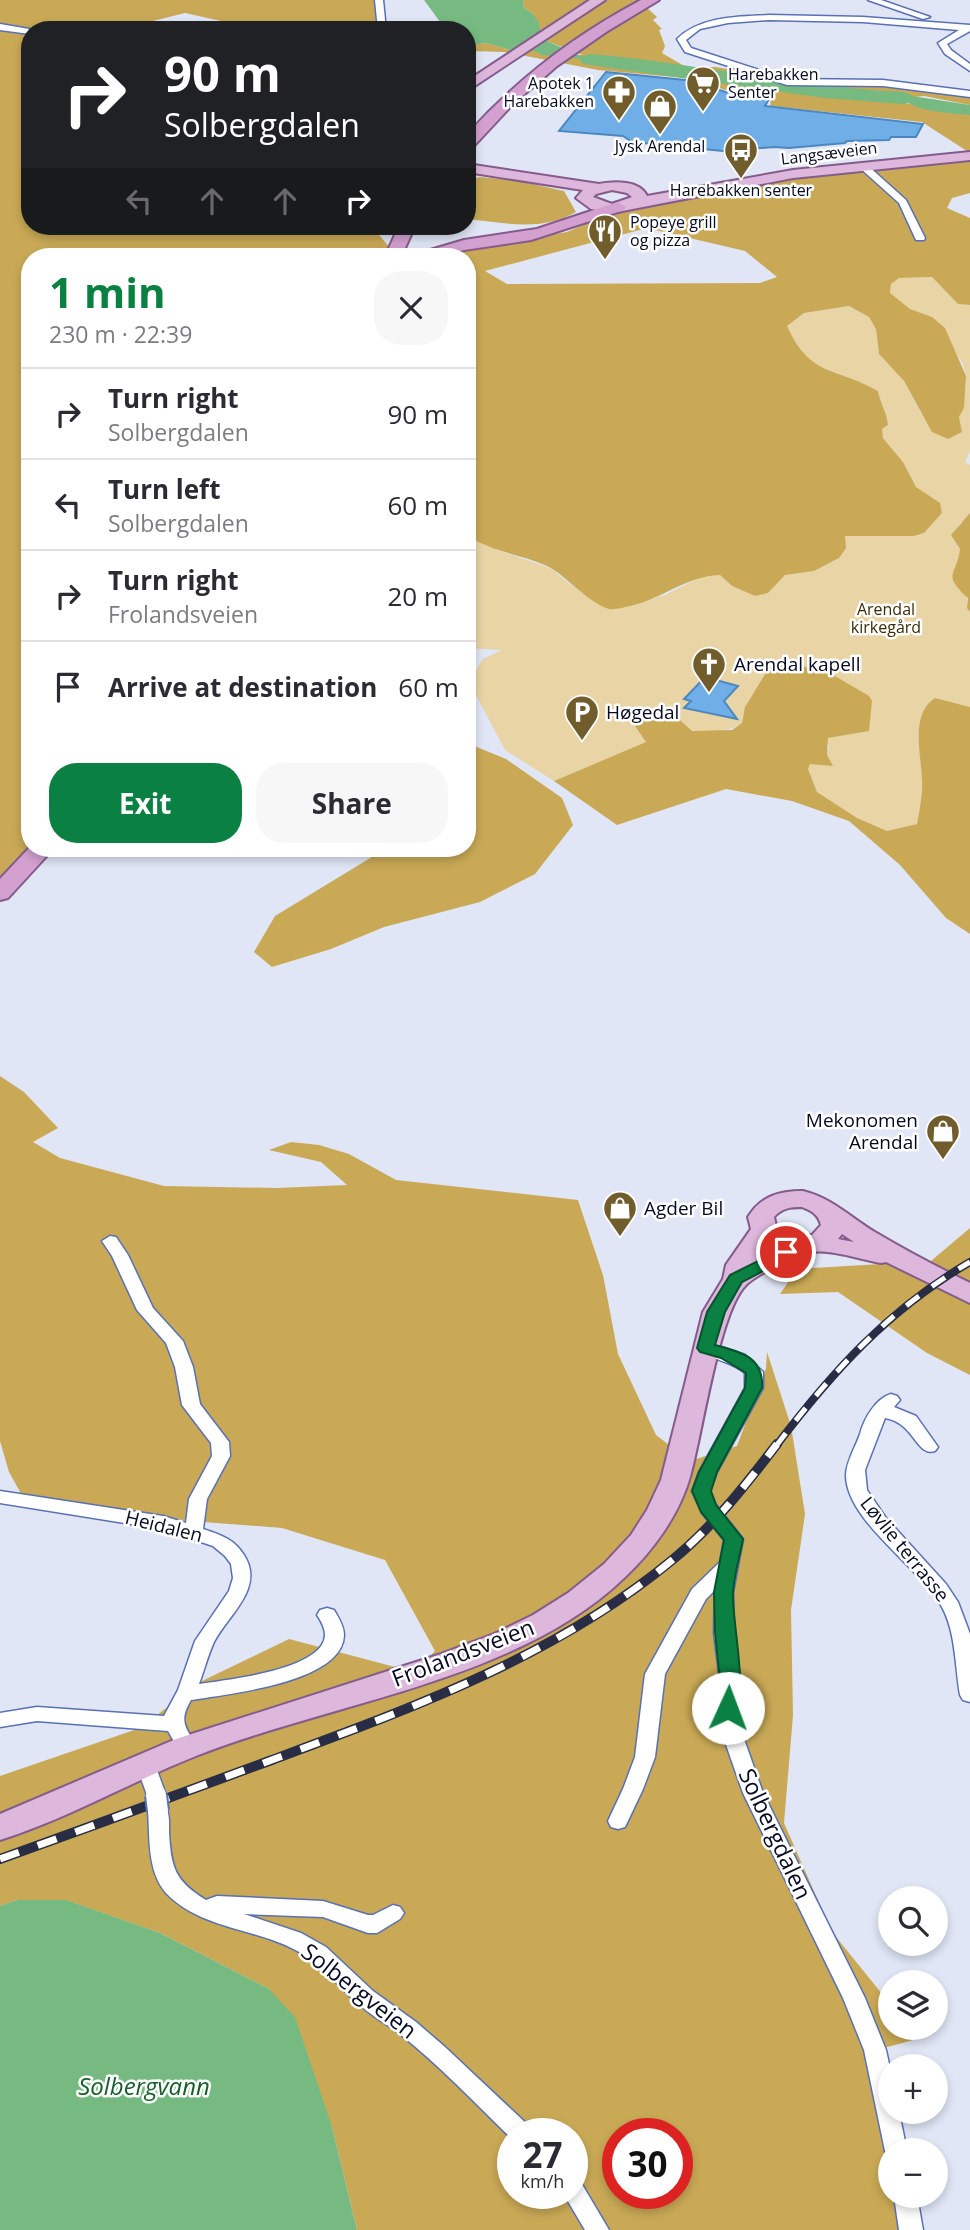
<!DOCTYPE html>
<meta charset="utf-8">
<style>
body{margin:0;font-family:"Open Sans",sans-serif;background:#f7f7f7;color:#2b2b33;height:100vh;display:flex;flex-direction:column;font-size:26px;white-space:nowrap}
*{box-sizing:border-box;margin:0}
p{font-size:23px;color:#7c7c81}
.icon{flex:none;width:38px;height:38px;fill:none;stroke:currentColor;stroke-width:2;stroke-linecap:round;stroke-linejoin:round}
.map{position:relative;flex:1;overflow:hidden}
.drawer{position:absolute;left:21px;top:248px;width:455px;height:609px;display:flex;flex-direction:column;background:#fff;border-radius:28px;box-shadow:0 4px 10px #0003}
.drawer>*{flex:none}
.banner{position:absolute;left:21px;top:21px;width:455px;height:214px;border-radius:28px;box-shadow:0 4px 10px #0003;background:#202124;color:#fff;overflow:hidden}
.buttons{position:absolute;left:878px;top:1886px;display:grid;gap:14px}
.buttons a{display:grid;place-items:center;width:70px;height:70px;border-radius:50%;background:#fff;box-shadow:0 4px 10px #0003;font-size:35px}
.speed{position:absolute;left:497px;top:2118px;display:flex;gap:14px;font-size:35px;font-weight:700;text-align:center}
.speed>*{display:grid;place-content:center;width:91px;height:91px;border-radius:50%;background:#fff;box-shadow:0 4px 10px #0003;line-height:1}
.speed small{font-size:18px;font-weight:400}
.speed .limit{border:10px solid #d22;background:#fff;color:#111}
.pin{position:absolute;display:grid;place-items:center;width:60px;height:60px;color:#fff;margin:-30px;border:4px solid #fff;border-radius:50%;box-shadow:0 2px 7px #0007}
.me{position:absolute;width:77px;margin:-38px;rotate:2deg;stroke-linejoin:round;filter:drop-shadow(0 0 5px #0008)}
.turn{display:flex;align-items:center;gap:24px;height:147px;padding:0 28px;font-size:32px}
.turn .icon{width:91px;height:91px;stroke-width:2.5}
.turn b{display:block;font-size:49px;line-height:60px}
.lanes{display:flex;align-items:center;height:66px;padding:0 28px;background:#0003;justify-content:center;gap:35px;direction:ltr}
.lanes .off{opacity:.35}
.round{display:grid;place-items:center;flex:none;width:74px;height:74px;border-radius:28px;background:#f7f7f7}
.head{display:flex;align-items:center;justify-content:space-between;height:119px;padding:0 28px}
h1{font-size:42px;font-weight:700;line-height:52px;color:#0b8043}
.cta{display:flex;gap:14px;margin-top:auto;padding:14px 28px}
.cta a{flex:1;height:80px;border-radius:28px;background:#0b8043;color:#fff;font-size:28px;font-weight:700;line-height:80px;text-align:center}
.cta a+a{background:#f7f7f7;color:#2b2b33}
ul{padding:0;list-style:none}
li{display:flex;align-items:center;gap:21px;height:91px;padding:0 28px;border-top:2px solid #e1e1e2}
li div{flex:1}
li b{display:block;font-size:26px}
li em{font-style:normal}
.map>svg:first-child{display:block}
.green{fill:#e8d4a5}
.forest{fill:#c9a956;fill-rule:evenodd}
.water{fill:#76ba81}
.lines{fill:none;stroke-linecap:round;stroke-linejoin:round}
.river{fill:#76ba81;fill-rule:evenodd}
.building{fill:#70aee8;stroke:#4b88c0;stroke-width:2}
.minor-casing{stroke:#5971b3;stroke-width:3}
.secondary-casing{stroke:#5971b3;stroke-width:3}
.primary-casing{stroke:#845c8c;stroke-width:4}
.trunk-casing{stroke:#845c8c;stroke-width:4}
.minor{fill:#fff;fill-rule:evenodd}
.secondary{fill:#fff;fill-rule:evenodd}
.primary{fill:#deb8dc;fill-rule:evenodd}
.trunk{fill:#d3a0d0;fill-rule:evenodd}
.rail-far1-casing{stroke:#282d45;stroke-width:8}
.rail-casing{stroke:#282d45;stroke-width:10}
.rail-far1{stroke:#fff;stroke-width:5;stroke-dasharray:16;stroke-linecap:butt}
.rail{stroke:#fff;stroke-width:7;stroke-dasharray:20;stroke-linecap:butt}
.minor-bridge-casing{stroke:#5971b3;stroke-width:24;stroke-linecap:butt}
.minor-bridge{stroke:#fff;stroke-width:20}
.route{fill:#0b8043;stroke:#07532c;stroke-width:2}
.labels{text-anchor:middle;stroke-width:5;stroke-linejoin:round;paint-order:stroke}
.far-poi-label{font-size:16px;fill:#050a23;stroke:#fff;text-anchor:start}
.far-street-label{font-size:16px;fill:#050a23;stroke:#fff}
.far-park-label{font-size:16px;fill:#392c06;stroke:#fff}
.poi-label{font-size:19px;fill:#050a23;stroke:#fff;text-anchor:start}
.street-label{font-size:19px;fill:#050a23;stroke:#fff}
.near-street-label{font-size:23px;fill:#050a23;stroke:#fff}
.near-water-label{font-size:24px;font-style:italic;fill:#17602b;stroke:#fff}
</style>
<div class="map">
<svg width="970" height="2230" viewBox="0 0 970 2230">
<rect width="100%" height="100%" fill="#e0e6f5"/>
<!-- green -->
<path class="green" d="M932 277 958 304 970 305V451L965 462 970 465V513L968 518 959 524 955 542 960 549C958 569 970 588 967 608L970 612V707L935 698C907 716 924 763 922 791 921 802 919 813 917 824L887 831 857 818 817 792 808 769 809 764 826 755 829 748 827 738 868 731 847 684 828 672 790 663C766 679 746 692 742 723 718 741 661 725 632 720L646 742 554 781 505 750 469 682 483 659 502 650 467 648V536L498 550 550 568 570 584 609 609 665 595 703 576 720 575 732 586 755 596 768 593 785 575 814 571 839 558 844 536H914L924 533 942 513 940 504 916 487 903 462 883 438 882 429 888 425C887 412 880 403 878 391 834 366 811 378 787 326L804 313 849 306 869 317 876 328 879 354 904 381 921 413 962 432 959 417 964 408 966 376 963 364 932 317 910 309 890 294 891 284 899 278Z"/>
<!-- forest -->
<g class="forest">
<polygon points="0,0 381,0 377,30 262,30 185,13 117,30 30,30 30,226 359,226 379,235 398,257 30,257 30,849 0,889"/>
<path d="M523 0H647L646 7 657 17 653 20 662 29 659 30 665 46 662 53 686 67H715L817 83H882L941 93 970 90V105L924 96 903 98 905 103 970 115V153L922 122 770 106 771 99 760 94 725 90 696 79 598 70 505 52 467 51V46L486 43 511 50H533L542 55H583L549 42 539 34C542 22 533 13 524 8Z"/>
<path d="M970 157V193L952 198 947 208 970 218V305L958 304 932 277 899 278 891 284 890 293 910 309 932 317 945 328 966 376 964 408 959 417 962 432 948 439 932 432 904 381 879 354 876 329 869 317 849 306 804 313 787 326C811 378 834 366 878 391 880 403 887 412 888 425L882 429 883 438 903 462 916 487 940 503 942 513 924 533 914 536H845L846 548 839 558 814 571 785 575 768 593 755 596 732 586 720 575C686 576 662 599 630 606 625 607 614 610 609 609 587 602 567 576 547 566 521 554 491 552 467 535V257H418L567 232 606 215 650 201 817 175ZM647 228 745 251 777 277 760 283 507 284 485 271Z"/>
<path d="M479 177 514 180 564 191 576 212C541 232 506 223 467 219V181Z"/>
<path d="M970 513V612L967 608 968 598C941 573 957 576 960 549L951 535Z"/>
<path d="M789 663 828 672 869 696 872 701 869 731 828 738 827 755 833 766 810 764 808 769 817 792 857 818 887 831 917 824C919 813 921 802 922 791 924 763 907 716 935 698L970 707V934L946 918 900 865 849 821 792 801 726 789 617 825 554 781 646 742 631 720 673 714 692 731 732 730 742 723 745 707 767 671Z"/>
<polygon points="467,743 506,759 562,798 573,825 535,874 480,902 384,927 331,949 272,967 254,952 275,916 385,849 467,849"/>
<path d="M0 1076 24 1092 58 1128 33 1142 60 1158 164 1186 277 1188 347 1185 321 1162 269 1150 291 1142 319 1145 349 1154 396 1180 578 1200 603 1275 618 1354 656 1435 690 1461 737 1446 766 1368 767 1352 791 1426 805 1514 791 1610 793 1715 784 1823 832 1932 891 2005V2028H909L917 2039 873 2051 891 2177V2196H894L900 2230H357L332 2127 269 1989 160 1933 65 1900H17L0 1906V1776L140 1728 200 1682 289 1639 414 1672 435 1651 385 1560 282 1528 151 1518 24 1499 9 1472 0 1441ZM513 2133H572V2193H513ZM618 2133H677V2193H618Z"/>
<polygon points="970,1228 970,1375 927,1353 838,1292 780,1294 797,1269 931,1261"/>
</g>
<!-- water -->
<g class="water">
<path d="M424 0H523L524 8C535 14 541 21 540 34L549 42 590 60 542 55 532 50H511L486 43 467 46V30H446Z"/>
<path d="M912 96 970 105V115C953 113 911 112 902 97Z"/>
<polygon points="17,1900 66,1900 160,1933 269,1989 295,2017 332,2127 357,2230 0,2230 0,1906"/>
</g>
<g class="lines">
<!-- river -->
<path class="river" d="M590 54C695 63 798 87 903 92L910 94 913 98 910 102 903 104 825 98 583 64 580 60 583 56Z"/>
</g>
<!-- building -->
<g class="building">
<polygon points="606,72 695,81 725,92 759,95 769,99 765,106 923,124 916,137 891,137 889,140 847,141 845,143 789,148 774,147 723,151 632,142 623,136 559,131"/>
<polygon points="705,677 738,686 724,701 737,719 684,708 691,701 684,699"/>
</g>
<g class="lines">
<!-- minor casing -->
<g class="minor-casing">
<g id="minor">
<polygon points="375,0 383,0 386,30 378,30"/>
<polygon points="868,0 881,0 930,17 923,19"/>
<path d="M769 15 863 17 970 25V31L947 44 951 50 970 64V71L945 54 938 43 959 30 863 22 769 20 728 23 700 29 686 40 691 48 787 79 883 80 970 91V97L883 86 787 85 685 52 677 39C701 16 737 17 769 15Z"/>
<polygon points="860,164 866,164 906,200 925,238 924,240 916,240 899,203 860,168"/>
<path d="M110 1236 116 1237 128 1255 153 1308 183 1341 193 1367 200 1404 229 1442 230 1456 207 1499 203 1529C221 1535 234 1539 244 1555 265 1588 229 1614 214 1642 208 1655 204 1671 199 1684 225 1680 324 1670 325 1635 325 1628 321 1621 317 1615L320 1610 327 1608 334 1610C338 1617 344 1626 344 1635 343 1683 226 1694 191 1700 178 1722 186 1727 197 1747L194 1752 187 1755 180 1752 168 1731 37 1721 0 1727V1713L37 1707 164 1716 178 1690 195 1641 229 1591 233 1578 231 1564 225 1556 213 1546 162 1529 0 1503V1491L163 1516 186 1523 189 1499 212 1456 211 1443 182 1405 175 1367 166 1343 137 1310 112 1256 102 1241Z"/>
<path d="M706 1342 745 1355 763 1372V1388L717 1472 710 1491 716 1505 743 1539 733 1592 734 1633 740 1681 738 1708 744 1739 763 1793 865 1998 886 2050 891 2073V2112H899L907 2151H891V2159L885 2151 864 2050 843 1998 743 1793 724 1739 718 1708 720 1681 714 1633 715 1590 706 1599 665 1674 655 1757 643 1789 625 1827 618 1829 611 1827 608 1821 623 1789 635 1757 645 1674 692 1589 720 1562 724 1540 702 1513 692 1491 699 1472 745 1388V1373C732 1361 707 1359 697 1348L700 1344Z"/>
<path d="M891 1394 897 1396 900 1400 894 1407 916 1416 938 1447 935 1451C916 1457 915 1423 885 1418L865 1470 867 1490 886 1518 946 1584 958 1602 970 1634V1702L963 1700 960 1695C955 1666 956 1633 942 1607 920 1567 846 1521 846 1475 846 1462 856 1446 860 1434 864 1419 875 1399 891 1394Z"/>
<polygon points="146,1756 153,1759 166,1795 163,1801 156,1803 149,1801 136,1764 139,1759"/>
<path d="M158 1803 165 1805C170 1814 169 1823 169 1832 171 1868 175 1881 206 1900L217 1896 323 1901 368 1915H373L393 1905 400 1907 404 1913 400 1919 377 1933H368L323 1917 244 1914 301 1933 326 1947 373 1991 416 2022 445 2047 529 2126 532 2133H513V2140C476 2104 440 2066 400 2034 387 2024 373 2017 361 2006 340 1989 325 1966 301 1953 259 1928 201 1930 166 1893 147 1871 150 1838 148 1811L151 1805Z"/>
<polygon points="572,2178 580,2181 609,2230 585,2230 563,2193 572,2193"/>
<polygon points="894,2196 917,2196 923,2230 899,2230"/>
</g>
</g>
<!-- secondary casing -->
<g class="secondary-casing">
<polygon id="secondary" points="0,24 35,30 30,30 30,34 0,30"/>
</g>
<!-- primary casing -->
<g class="primary-casing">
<g id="primary">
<polygon points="590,0 605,0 467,91 467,81"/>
<path d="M970 152V160L793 178 612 213 591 209 576 198 583 190 467 172V164L599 184C614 181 640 180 647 196L793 170ZM612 190 627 193 632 197 612 204 593 197 596 194Z"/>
<path d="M803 1191C831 1198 849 1216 873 1231 905 1250 937 1267 970 1283V1303L886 1262 881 1263C863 1260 830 1249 813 1252 798 1254 757 1274 746 1285 719 1311 702 1436 690 1477 679 1515 653 1551 624 1578 517 1681 332 1702 196 1756 130 1782 67 1819 0 1840V1814L176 1739 438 1655 494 1634 533 1615 568 1593 604 1564 631 1535 647 1510 661 1480 703 1312 723 1279 726 1265 751 1229 748 1217C761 1196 779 1191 803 1191ZM802 1207C812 1211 818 1214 821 1225L812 1235H794L776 1226 774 1217C782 1208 790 1207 802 1207ZM842 1234 854 1242 838 1239ZM767 1243 776 1247 760 1254Z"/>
</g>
</g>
<!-- trunk casing -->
<g class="trunk-casing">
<g id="trunk">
<path d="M641 0H659L606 32 557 66 512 105 472 148 467 150V135C517 79 575 35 641 0Z"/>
<polygon points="618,202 626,207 624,210 531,240 464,250 439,257 418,257 420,253 464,240 537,229"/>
<polygon points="399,226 415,226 401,257 385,257"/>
<polygon points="30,847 53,849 8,898 0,900 0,879"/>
</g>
</g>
<!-- minor -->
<use href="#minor" class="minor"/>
<!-- secondary -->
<use href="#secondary" class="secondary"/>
<!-- primary -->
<use href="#primary" class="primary"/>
<!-- trunk -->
<use href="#trunk" class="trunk"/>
<!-- rail-far1 casing -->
<g class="rail-far1-casing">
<path id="rail-far1" d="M776 1446C833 1371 888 1310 970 1262"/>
</g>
<!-- rail casing -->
<g class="rail-casing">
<path id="rail" d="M0 1859C90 1827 179 1794 269 1761 409 1709 553 1658 671 1561 712 1528 745 1486 777 1444"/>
</g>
<!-- rail-far1 -->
<use href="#rail-far1" class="rail-far1"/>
<!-- rail -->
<use href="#rail" class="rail"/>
<!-- minor-bridge casing -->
<g class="minor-bridge-casing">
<polyline id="minor-bridge" points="156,1795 158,1811"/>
</g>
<!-- minor-bridge -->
<use href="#minor-bridge" class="minor-bridge"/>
</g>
<!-- route -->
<path class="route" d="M786 1247 794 1252 792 1256 742 1282 725 1312 715 1345C741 1352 764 1357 762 1388L717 1472 711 1491 716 1505 743 1539C740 1556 734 1575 733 1593 732 1623 748 1689 735 1713L728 1715 721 1713 718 1708 720 1681 715 1633 714 1592 724 1540 701 1512 692 1491 699 1472 745 1388 746 1373 721 1358 700 1352 697 1348 707 1312 730 1275Z"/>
<!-- icons -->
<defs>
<g id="supermarket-pin" transform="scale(1.75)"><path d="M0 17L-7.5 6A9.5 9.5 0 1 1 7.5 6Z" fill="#705d2b" stroke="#fff"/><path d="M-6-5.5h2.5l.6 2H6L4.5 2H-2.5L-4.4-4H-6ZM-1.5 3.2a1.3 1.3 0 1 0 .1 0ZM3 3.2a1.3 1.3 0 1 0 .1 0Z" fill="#fff"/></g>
<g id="pharmacy-pin" transform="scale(1.75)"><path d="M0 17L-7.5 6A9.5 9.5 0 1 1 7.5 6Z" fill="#705d2b" stroke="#fff"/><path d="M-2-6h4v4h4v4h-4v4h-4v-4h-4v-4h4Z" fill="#fff"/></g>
<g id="shop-pin" transform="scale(1.75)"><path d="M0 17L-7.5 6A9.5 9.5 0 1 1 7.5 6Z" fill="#705d2b" stroke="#fff"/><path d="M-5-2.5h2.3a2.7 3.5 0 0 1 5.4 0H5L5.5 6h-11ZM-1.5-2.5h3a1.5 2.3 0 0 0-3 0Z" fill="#fff"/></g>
<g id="bus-pin" transform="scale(1.75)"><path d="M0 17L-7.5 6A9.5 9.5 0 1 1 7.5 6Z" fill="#705d2b" stroke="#fff"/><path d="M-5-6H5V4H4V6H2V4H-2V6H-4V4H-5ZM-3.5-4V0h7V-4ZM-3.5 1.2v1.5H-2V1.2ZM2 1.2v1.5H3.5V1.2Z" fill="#fff"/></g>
<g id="restaurant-pin" transform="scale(1.75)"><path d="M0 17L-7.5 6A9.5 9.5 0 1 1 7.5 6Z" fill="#705d2b" stroke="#fff"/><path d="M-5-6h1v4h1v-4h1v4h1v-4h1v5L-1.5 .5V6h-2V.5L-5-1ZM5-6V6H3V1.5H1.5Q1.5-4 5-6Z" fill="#fff"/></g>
<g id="church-pin" transform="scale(1.75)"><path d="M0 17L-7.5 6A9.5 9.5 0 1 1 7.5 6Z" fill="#705d2b" stroke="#fff"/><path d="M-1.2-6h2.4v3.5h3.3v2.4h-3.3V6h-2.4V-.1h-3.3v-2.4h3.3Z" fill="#fff"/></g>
<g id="parking-pin" transform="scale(1.75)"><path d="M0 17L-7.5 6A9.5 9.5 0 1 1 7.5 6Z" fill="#705d2b" stroke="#fff"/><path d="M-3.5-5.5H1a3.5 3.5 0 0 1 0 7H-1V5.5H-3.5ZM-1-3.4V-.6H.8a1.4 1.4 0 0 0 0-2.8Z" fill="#fff"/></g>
</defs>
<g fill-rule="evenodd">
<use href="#supermarket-pin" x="703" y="83"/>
<use href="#pharmacy-pin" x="619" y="92"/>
<use href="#shop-pin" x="660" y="106"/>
<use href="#bus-pin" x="741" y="150"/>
<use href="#restaurant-pin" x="605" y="231"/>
<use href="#church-pin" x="709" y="664"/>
<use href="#parking-pin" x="582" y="712"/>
<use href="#shop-pin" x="943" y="1131"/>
<use href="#shop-pin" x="620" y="1208"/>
</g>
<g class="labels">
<!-- far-poi labels -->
<g class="far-poi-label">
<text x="728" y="80">Harebakken<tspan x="728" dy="18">Senter</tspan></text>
<text x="594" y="89" text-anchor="end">Apotek 1<tspan x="594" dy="18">Harebakken</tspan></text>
<text x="660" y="152" text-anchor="middle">Jysk Arendal</text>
<text x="741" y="196" text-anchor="middle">Harebakken senter</text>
<text x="630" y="228">Popeye grill<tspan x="630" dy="18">og pizza</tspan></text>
</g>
<!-- far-street labels -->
<g class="far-street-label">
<text transform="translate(829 153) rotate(-7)" y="6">Langsæveien</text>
</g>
<!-- far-park labels -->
<g class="far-park-label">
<text x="886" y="615">Arendal<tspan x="886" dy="18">kirkegård</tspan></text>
</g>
<!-- poi labels -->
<g class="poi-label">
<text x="734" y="671">Arendal kapell</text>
<text x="606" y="719">Høgedal</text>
<text x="918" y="1127" text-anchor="end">Mekonomen<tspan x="918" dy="22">Arendal</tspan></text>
<text x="644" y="1215">Agder Bil</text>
</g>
<!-- street labels -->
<g class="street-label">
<text transform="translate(164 1526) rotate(14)" y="7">Heidalen</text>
<text transform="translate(905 1549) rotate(51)" y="7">Løvlie terrasse</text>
</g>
<!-- near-street labels -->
<g class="near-street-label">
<text transform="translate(463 1653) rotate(-21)" y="8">Frolandsveien</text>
<text transform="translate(775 1834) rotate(65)" y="8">Solbergdalen</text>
<text transform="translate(359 1991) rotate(38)" y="8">Solbergveien</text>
</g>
<!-- near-water labels -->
<g class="near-water-label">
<text x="144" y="2095">Solbergvann</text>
</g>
</g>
</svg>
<div class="buttons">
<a><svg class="icon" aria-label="search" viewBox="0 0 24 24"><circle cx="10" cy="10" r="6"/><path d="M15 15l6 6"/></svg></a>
<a><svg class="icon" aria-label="layers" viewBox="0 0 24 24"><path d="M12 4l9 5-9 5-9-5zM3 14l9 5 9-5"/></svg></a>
<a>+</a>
<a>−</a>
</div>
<div class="speed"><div>27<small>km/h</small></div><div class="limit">30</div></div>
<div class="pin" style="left:786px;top:1252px;background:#d93025"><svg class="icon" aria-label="arrive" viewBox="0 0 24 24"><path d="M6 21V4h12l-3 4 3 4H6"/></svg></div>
<svg class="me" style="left:728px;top:1708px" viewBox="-20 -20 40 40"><circle r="19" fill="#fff"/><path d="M0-13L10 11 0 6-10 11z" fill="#0b8043"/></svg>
<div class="banner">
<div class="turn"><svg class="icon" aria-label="right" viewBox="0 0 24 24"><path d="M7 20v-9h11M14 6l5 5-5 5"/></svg><div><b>90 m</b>Solbergdalen</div></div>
<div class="lanes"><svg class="icon off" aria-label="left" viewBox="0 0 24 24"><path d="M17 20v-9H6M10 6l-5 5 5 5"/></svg><svg class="icon off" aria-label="ahead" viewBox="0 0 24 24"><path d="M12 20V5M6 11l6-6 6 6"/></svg><svg class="icon off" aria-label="ahead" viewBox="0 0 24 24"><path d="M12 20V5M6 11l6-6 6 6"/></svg><svg class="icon" aria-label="right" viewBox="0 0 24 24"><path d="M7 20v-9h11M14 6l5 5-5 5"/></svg></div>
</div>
<section class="drawer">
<div class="head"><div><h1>1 min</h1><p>230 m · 22:39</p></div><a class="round"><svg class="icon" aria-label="close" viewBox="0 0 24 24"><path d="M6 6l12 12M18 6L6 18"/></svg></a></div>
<ul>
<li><svg class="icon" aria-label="right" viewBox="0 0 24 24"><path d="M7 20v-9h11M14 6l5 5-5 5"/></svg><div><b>Turn right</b><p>Solbergdalen</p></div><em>90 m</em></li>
<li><svg class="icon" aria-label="left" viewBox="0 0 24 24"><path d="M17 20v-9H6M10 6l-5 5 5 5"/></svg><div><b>Turn left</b><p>Solbergdalen</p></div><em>60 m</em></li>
<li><svg class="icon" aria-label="right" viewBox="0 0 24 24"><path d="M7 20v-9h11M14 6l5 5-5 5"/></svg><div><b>Turn right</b><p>Frolandsveien</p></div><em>20 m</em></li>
<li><svg class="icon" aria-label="arrive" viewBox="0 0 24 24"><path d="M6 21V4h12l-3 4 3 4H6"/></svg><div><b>Arrive at destination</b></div><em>60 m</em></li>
</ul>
<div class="cta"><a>Exit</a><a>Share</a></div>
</section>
</div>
